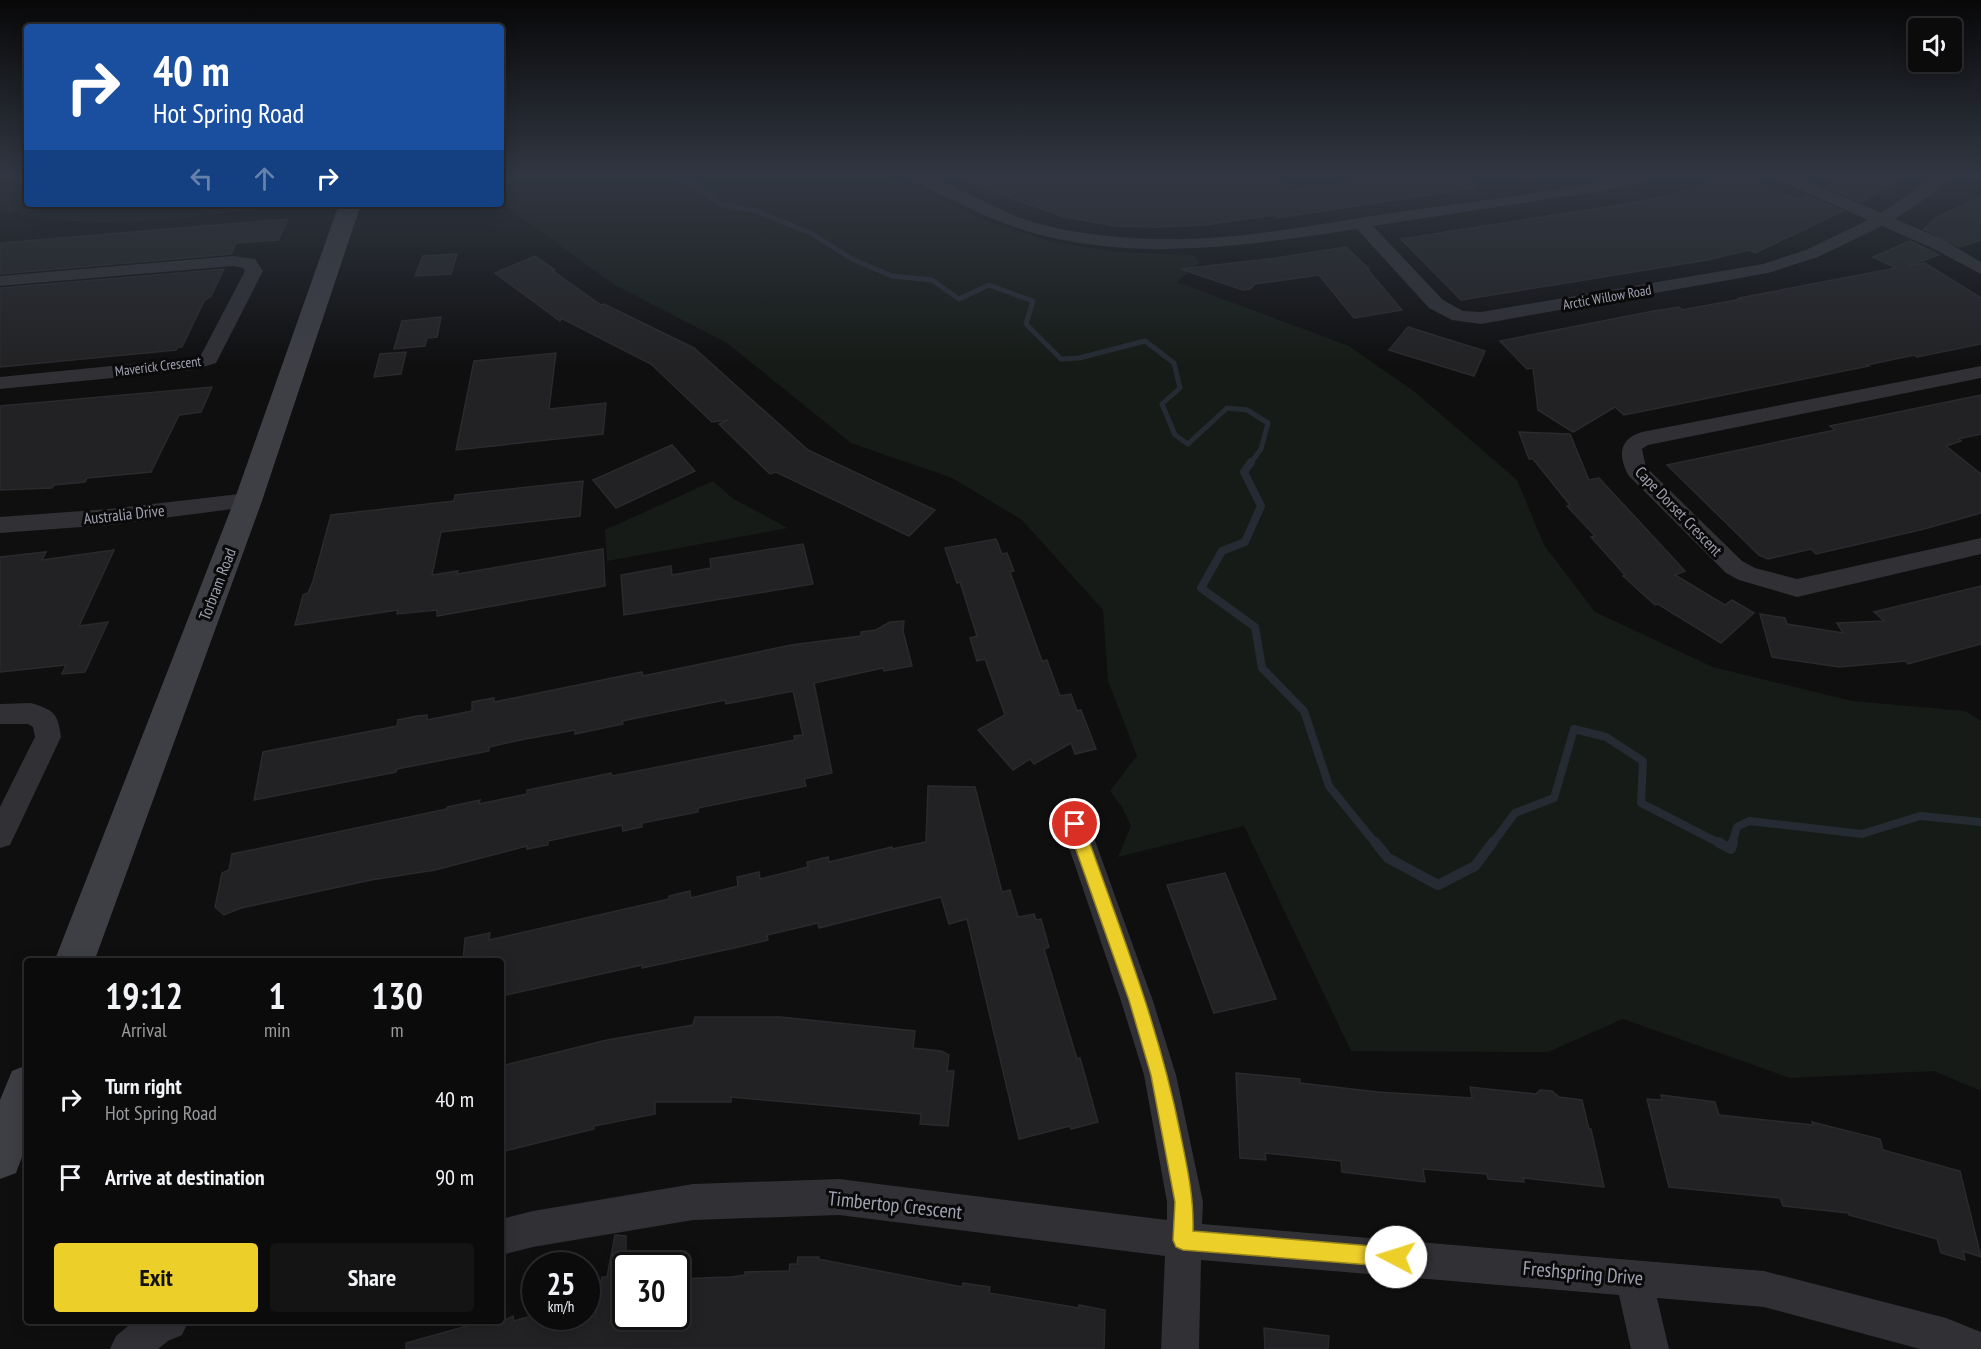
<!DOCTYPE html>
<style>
body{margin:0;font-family:"PT Sans Narrow",sans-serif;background:#141415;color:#f1f3f6;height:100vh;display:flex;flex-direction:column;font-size:22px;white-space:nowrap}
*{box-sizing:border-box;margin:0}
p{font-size:20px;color:#9a9b9d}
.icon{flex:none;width:33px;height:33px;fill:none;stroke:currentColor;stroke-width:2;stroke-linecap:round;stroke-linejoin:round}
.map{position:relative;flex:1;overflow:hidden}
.side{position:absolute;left:24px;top:958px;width:480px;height:366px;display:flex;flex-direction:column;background:#0b0b0c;border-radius:6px;box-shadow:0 3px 15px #0003,0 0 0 2px #2b2b2d}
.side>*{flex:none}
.hud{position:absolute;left:24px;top:24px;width:480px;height:183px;border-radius:6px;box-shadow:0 3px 15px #0003,0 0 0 2px #2b2b2d;background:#1a4fa0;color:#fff;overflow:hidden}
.fabs{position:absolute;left:1908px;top:18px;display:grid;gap:12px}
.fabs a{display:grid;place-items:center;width:54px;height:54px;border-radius:6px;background:#0b0b0c;box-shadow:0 3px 15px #0003,0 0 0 2px #2b2b2d;font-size:30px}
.speed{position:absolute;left:522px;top:1252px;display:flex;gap:12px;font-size:30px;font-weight:700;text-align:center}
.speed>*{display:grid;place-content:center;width:78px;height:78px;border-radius:50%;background:#0b0b0c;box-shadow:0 3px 15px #0003,0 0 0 2px #2b2b2d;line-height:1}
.speed small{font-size:15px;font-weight:400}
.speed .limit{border:3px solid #111;border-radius:9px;background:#fff;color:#111}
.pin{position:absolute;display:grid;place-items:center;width:51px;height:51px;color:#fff;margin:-26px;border:3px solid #fff;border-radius:50%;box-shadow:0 2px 6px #0007}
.me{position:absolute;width:66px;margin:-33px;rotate:275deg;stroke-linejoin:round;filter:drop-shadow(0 0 4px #0008)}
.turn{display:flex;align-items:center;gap:21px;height:126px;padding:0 30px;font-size:27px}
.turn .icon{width:78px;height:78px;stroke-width:2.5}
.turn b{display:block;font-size:42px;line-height:51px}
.lanes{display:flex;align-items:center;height:57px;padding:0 30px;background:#0003;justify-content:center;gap:30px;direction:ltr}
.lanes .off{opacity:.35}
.eta{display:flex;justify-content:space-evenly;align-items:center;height:102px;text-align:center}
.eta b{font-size:36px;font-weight:800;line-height:42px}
.cta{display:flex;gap:12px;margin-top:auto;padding:12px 30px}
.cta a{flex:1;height:69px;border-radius:6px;background:#edcf2a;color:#111;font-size:24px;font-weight:800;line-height:69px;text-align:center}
.cta a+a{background:#141415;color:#f1f3f6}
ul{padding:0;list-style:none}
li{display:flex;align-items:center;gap:18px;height:78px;padding:0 30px}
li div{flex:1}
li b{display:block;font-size:22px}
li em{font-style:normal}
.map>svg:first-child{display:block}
.green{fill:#161b17}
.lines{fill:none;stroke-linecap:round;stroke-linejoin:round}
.stream-far2{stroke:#262b33;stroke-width:5}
.stream-far1{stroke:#262b33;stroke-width:8}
.stream{stroke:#262b33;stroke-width:10}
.building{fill:#222224;stroke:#2a292c;stroke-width:1.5}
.street{fill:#303035;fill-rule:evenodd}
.secondary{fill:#3e3f45;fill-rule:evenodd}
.route{fill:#edcf2a;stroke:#9a871b;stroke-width:1.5}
.labels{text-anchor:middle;stroke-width:6;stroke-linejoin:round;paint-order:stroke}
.far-street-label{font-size:14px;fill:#a0a2b1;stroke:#0a0a0b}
.street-label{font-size:16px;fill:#a0a2b1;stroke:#0a0a0b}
.near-street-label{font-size:20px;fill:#a0a2b1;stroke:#0a0a0b}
</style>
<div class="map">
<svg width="1981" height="1349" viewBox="0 0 1981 1349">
<rect width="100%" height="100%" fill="#0f0f10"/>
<!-- green -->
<g class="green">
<path d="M0 177H27V204H300C207 214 90 236 0 209Z"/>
<polygon points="501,177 894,177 985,220 1054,242 1116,252 1193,255 1200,262 1177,282 1349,346 1415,392 1517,480 1544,545 1595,612 1713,667 1852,701 1965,711 1981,721 1981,1091 1934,1071 1790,1078 1623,1019 1548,1052 1351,1051 1244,826 1118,857 1131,826 1122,807 1110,791 1137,756 1108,681 1103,610 1022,520 952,478 851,443 727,343 613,284 501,203"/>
<polygon points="713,481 732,498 788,528 607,561 605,530"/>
</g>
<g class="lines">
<!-- stream-far2 -->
<polyline class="stream-far2" points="679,177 701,188 721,205 756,211 811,233 852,259 892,276 932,280 959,299 989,285 1033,301 1026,324 1061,359 1079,358 1145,341 1174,363 1180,388 1162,404 1175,435 1188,444 1227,408 1247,410 1268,423 1261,449 1250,464"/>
<!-- stream-far1 -->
<g class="stream-far1">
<polyline points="1251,462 1244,472 1261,506 1245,542 1222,551 1201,588 1255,627 1262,668 1304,711 1329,786 1376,844"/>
<polyline points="1492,844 1515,813 1554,798 1574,729 1606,737 1643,761 1641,803 1721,844"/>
<polyline points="1732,844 1737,827 1749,821 1862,834 1920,816 1981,822"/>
</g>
<!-- stream -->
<g class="stream">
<polyline points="1375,842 1388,858 1438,885 1475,866 1493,842"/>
<polyline points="1718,842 1731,849 1733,842"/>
</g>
</g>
<!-- building -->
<g class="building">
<polygon points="962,177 1276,177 1288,191 1387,177 1473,177 1474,188 1277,218 1275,215 1203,225 1156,227 1115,226 1065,217 1016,200 962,179"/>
<polygon points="1724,177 1746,177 1799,200 1808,196 1843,211 1755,253 1750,250 1707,260 1461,300 1401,239 1626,204 1672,195"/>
<polygon points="1843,177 1904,177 1861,202 1825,187"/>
<polygon points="1981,197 1981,240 1960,247 1924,229 1937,217"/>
<polygon points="288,219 278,240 236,243 231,254 0,274 0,243"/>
<polygon points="1910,241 1939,255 1907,266 1925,263 1981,298 1981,344 1917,357 1914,355 1867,365 1869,366 1624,415 1615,407 1573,432 1538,410 1533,368 1527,369 1500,341 1654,311 1679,307 1682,310 1741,299 1739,298 1896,268 1873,257"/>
<polygon points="1346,247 1369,269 1367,269 1402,310 1354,318 1319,275 1255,284 1250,289 1243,290 1181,269 1276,258"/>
<polygon points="457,254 451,274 415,276 423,256"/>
<polygon points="535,256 555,270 553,271 601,305 604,304 694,348 808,450 935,510 909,536 776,472 770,474 719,424 728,420 712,422 651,364 561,318 560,321 495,273"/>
<polygon points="224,269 211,296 204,301 182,347 178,347 176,350 0,367 0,288"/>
<polygon points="441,317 437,337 427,338 425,346 394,349 402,321"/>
<polygon points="1408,327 1485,351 1474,376 1389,350"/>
<polygon points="406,352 401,374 374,377 380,354"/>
<polygon points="556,353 549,409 606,403 603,434 456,450 474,361"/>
<polygon points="212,387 201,412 179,415 151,472 87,478 85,482 54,485 52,488 0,490 0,406"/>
<polygon points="1981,395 1981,434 1958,439 1961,441 1946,446 1981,474 1981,513 1924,529 1816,554 1811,549 1768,559 1759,555 1667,465 1835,430 1830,426"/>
<polygon points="1519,432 1570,434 1589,480 1599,478 1685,571 1675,575 1725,605 1732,600 1754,613 1721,643 1658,604 1655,605 1623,576 1625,575 1591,537 1595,536 1567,506 1570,505 1533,459 1529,459"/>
<polygon points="672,445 695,471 616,508 593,480"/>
<polygon points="583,481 580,516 441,532 432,575 458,571 457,574 603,549 605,586 437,616 437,610 397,614 398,610 295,625 303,595 308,593 313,581 331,515 454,501 455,495"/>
<polygon points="996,539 1002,554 1007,553 1014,571 1010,572 1042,661 1047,660 1060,696 1071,694 1077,711 1081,710 1096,749 1075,754 1071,743 1034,764 1030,759 1013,770 978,730 1005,715 985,659 977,661 970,638 977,636 960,582 957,583 945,548"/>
<polygon points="803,544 813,584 624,615 621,575 671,566 672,575 711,568 710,559"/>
<polygon points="114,550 79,626 108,622 85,672 62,674 66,665 0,672 0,557 46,552 42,560"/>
<polygon points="1981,586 1981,644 1908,664 1906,661 1839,667 1772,657 1760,614 1785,618 1787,624 1843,633 1837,623 1884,621 1874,612"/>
<polygon points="904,621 903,631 912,666 884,671 883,668 814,683 832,773 804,779 806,786 698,808 698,812 642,823 642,827 623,831 622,825 548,841 548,845 527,849 527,846 435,870 371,880 241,908 224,915 215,907 222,873 229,870 232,854 447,809 447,807 480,800 479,804 527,794 527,790 611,773 612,776 795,740 794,736 803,735 793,691 726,704 725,700 622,721 623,724 575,734 575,730 515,741 489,747 489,751 397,769 396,772 254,800 263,752 397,726 398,720 417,716 427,715 427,720 472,711 472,702 494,698 494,702 642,672 643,676 791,645 861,636 861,632 876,630 890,622"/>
<polygon points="928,786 975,787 1002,892 1010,890 1018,917 1034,914 1036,920 1041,919 1049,947 1044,949 1077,1059 1080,1058 1098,1122 1071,1129 1070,1126 1019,1139 967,919 949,924 941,897 819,928 818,923 767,935 768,940 734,948 642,968 642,965 501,996 501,962 463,962 465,938 490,933 489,940 669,899 669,896 690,891 691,898 738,886 737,877 759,872 760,879 808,867 807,862 828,857 829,862 892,847 892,849 926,842"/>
<polygon points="1225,873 1276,999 1214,1013 1167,885"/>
<polygon points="695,1017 780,1017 915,1031 913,1048 941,1051 949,1055 947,1071 954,1071 948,1126 920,1124 921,1114 731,1097 731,1102 655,1102 655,1114 594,1126 594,1129 501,1152 501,1066 607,1040 693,1025"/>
<polygon points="1236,1073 1300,1079 1300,1083 1378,1092 1472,1098 1470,1087 1536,1094 1540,1090 1552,1091 1559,1097 1582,1100 1589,1129 1591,1129 1604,1187 1523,1178 1524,1182 1488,1179 1487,1174 1423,1169 1425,1182 1342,1172 1341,1161 1265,1153 1266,1160 1240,1158"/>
<polygon points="1661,1095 1715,1102 1719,1115 1813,1125 1812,1122 1880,1139 1883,1150 1960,1171 1981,1257 1963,1251 1965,1260 1941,1253 1937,1239 1849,1215 1849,1213 1783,1206 1780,1198 1669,1187 1647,1099 1662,1100"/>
<polygon points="615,1235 626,1236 626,1317 676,1317 676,1279 731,1277 745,1275 745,1272 789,1271 790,1264 797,1264 798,1257 819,1257 818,1259 962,1287 963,1283 990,1287 989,1293 1079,1308 1079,1305 1105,1310 1104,1349 406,1349 406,1343 481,1322 501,1322 513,1316 514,1321 528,1317 595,1317 602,1277 607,1277"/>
<polygon points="1264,1328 1329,1336 1328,1349 1265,1349"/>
</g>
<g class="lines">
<!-- street -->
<g class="street">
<path d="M909 177C944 175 984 204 1018 217 1051 229 1085 234 1120 237 1210 246 1302 227 1391 213 1468 202 1547 193 1624 177H1653L1651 180 1608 190 1373 226 1443 300 1463 311 1481 312 1763 264 1806 250 1868 220 1778 180 1776 177H1797L1881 213 1934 177H1952L1932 194 1895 219 1942 239 1981 262V274L1930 247 1882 226 1818 257 1768 273 1481 324 1452 320 1429 308 1357 229C1251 245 1142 262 1037 234 993 222 952 200 911 180Z"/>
<polygon points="233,256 255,259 263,271 216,363 194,370 0,389 0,377 192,358 201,355 245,271 243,268 233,266 0,286 0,276"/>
<path d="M1981 366V378L1648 445 1642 449 1646 467 1742 561 1755 568 1797 579 1981 538V554L1797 597 1739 580 1726 573 1629 476C1618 457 1618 439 1642 432Z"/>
<polygon points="248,493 256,496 259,501 256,506 109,525 0,533 0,517 109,509"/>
<path d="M31 703C54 710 58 713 61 737L10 845 0 848V807L35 737 33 727 28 724H0V704Z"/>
<polygon points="1075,812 1085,815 1089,824 1153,1001 1176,1075 1203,1202 1202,1224 1764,1271 1946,1318 1981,1332 1981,1349 1920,1349 1764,1307 1657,1298 1669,1349 1631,1349 1619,1295 1201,1260 1199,1349 1161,1349 1165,1256 839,1215 693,1220 533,1247 501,1255 501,1219 533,1211 693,1184 839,1179 1167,1220 1167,1202 1144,1075 1121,1001 1061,824 1065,815"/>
<polygon points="133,1322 188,1322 182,1335 168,1341 158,1349 110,1349 116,1336"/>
</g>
<!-- secondary -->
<g class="secondary">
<polygon points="339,204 361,204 262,501 94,962 54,962 234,501"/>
<polygon points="27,1065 27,1144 16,1173 0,1179 0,1100 12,1071"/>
</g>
</g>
<!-- sky -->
<linearGradient id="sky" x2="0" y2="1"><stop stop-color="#080809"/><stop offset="0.48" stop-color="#313742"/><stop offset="1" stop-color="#313742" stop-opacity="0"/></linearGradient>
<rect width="1981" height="366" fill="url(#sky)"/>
<!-- route -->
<path class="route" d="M1075 817 1080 819 1083 824C1119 926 1159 1026 1180 1132 1187 1166 1194 1197 1193 1231L1396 1248 1403 1251 1405 1257 1403 1264 1396 1267 1183 1250 1176 1247 1173 1240 1175 1202 1151 1075 1129 1000 1067 824 1070 819Z"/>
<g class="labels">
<!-- far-street labels -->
<g class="far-street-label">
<text transform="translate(1607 297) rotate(-10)" y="5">Arctic Willow Road</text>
<text transform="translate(158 366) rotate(-7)" y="5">Maverick Crescent</text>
</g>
<!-- street labels -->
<g class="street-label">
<text transform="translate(1679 511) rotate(46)" y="6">Cape Dorset Crescent</text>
<text transform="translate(124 514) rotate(-6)" y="6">Australia Drive</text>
<text transform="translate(217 584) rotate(-69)" y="6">Torbram Road</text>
</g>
<!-- near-street labels -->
<g class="near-street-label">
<text transform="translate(895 1205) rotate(6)" y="7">Timbertop Crescent</text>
<text transform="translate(1583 1273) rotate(5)" y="7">Freshspring Drive</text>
</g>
</g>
</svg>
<div class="fabs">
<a><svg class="icon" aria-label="sound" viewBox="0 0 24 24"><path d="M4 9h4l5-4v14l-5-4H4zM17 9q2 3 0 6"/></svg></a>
</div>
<div class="speed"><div>25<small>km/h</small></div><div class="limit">30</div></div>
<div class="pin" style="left:1075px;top:824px;background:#d93025"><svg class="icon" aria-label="arrive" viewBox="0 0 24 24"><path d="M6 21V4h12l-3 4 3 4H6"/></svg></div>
<svg class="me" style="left:1396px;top:1257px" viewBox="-20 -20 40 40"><circle r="19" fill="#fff"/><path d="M0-13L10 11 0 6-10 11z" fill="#edcf2a"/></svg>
<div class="hud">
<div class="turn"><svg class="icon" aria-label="right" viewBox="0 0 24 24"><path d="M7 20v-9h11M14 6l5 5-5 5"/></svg><div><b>40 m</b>Hot Spring Road</div></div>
<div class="lanes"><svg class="icon off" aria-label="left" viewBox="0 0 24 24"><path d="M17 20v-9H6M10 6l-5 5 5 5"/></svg><svg class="icon off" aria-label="ahead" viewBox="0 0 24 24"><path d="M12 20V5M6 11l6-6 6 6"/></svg><svg class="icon" aria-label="right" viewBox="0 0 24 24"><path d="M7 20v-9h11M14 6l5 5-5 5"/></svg></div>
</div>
<section class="side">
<div class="eta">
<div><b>19:12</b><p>Arrival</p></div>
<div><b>1</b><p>min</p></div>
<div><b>130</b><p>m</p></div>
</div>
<ul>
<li><svg class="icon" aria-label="right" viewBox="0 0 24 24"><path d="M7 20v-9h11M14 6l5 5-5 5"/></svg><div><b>Turn right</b><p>Hot Spring Road</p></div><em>40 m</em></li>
<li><svg class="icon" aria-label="arrive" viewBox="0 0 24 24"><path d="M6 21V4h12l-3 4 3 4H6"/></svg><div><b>Arrive at destination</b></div><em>90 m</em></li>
</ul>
<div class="cta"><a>Exit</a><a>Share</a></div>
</section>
</div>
